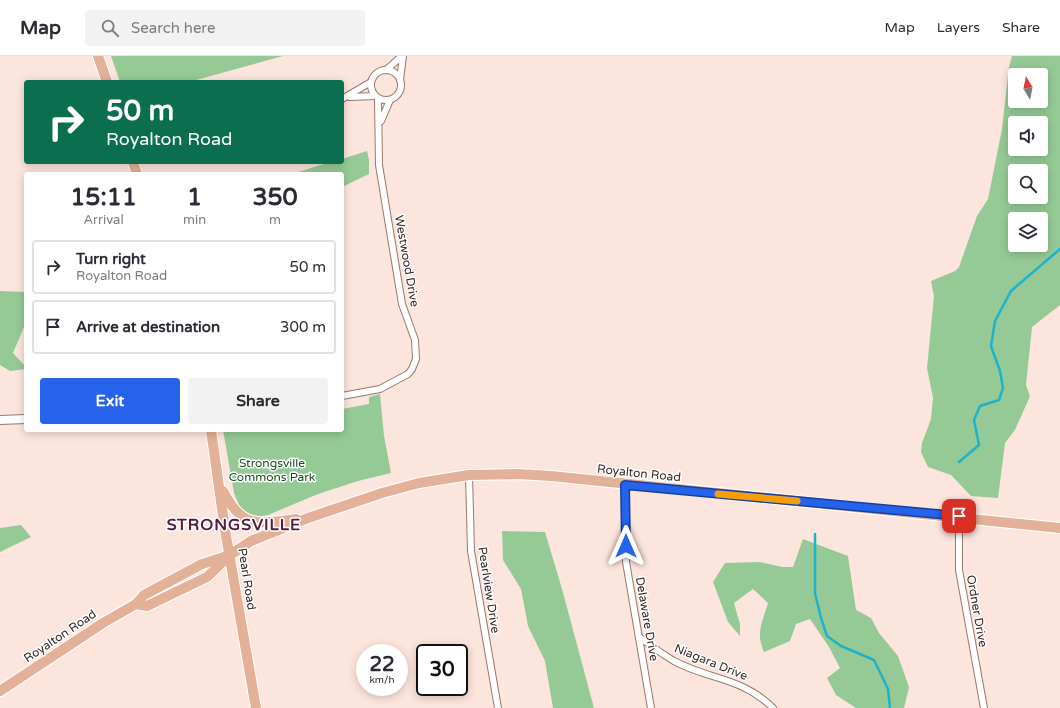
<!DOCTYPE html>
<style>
body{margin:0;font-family:"Varela Round",sans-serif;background:#f2f2f3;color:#2b2b33;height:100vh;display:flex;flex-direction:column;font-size:15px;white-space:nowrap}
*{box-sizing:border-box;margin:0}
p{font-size:13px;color:#7c7c81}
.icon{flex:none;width:22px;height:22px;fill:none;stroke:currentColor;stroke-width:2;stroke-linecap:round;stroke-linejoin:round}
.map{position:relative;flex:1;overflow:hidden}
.sheet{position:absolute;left:24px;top:116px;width:320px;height:260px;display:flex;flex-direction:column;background:#fff;border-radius:4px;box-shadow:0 2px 10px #0003}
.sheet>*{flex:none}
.banner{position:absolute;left:24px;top:24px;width:320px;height:84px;border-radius:4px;box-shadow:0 2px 10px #0003;background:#0b6e4f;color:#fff;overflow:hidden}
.needle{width:26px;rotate:350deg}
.buttons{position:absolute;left:1008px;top:12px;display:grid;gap:8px}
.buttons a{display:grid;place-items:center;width:40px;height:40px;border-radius:4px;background:#fff;box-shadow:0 2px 10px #0003;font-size:20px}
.speed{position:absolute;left:356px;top:588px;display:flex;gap:8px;font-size:20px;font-weight:700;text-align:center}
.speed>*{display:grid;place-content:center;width:52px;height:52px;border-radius:50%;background:#fff;box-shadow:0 2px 10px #0003;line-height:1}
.speed small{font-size:10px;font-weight:400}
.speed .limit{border:2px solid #111;border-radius:6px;background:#fff;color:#111}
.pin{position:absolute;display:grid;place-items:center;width:34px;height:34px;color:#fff;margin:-17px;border-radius:8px;box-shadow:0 2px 6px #0006}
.me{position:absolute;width:44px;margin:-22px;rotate:0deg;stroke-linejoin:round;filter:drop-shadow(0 0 3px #0008)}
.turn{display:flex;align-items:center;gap:14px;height:84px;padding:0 16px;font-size:18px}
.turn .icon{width:52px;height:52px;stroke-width:2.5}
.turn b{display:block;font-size:28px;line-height:34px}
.eta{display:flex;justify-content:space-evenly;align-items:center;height:68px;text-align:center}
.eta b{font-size:24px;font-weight:700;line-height:28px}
.cta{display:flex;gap:8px;margin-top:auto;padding:8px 16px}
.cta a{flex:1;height:46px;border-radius:4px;background:#2563eb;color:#fff;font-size:16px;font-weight:700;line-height:46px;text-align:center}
.cta a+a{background:#f2f2f3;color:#2b2b33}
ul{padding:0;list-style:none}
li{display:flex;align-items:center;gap:12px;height:54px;margin:0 8px 6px;padding:0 8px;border:2px solid #e1e1e2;border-radius:4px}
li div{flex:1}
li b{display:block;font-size:15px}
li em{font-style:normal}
header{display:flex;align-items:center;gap:24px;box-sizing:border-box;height:56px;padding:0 20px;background:#fff;border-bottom:1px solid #e1e1e2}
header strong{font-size:19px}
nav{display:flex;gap:22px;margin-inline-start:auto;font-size:14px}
.search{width:280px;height:36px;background:#f2f2f3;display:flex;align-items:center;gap:10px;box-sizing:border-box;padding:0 14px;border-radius:4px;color:#7c7c81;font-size:15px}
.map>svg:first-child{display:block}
.green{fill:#95ca96;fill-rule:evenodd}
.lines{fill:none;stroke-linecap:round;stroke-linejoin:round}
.stream{stroke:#1eb3cb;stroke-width:2.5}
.minor-casing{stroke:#9a786b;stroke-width:8}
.tertiary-casing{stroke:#9a786b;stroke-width:10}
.primary-casing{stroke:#fff;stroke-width:12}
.minor{stroke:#fff;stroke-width:6}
.tertiary{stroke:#fff;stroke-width:8}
.primary{stroke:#e2b197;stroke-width:10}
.route-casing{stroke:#184099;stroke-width:10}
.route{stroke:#2563eb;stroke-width:7}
.slow{stroke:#f59e0b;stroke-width:7}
.labels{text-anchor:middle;stroke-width:3;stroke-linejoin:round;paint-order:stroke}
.street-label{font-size:12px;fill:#372924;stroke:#fff}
.park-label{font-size:12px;fill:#1b4c20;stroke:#fff}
.district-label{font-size:16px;font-weight:bold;letter-spacing:1px;fill:#58193a;stroke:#fff}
</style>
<header>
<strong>Map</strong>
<div class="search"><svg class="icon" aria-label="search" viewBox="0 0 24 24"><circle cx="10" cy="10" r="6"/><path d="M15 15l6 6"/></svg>Search here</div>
<nav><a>Map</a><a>Layers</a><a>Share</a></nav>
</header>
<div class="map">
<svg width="1060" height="652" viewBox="0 0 1060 652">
<rect width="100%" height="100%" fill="#fce5dc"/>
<!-- green -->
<g class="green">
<polygon points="111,0 283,0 189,26 120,26"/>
<path d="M1012 0H1060V249L1032 271 1026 329 1030 340 1015 374 1005 387 998 442 971 440 951 419 928 411 921 396 922 387 931 363 933 342 927 312 934 240 931 225 955 215 959 211 977 160 988 143 1002 73 1009 11ZM1015 19H1041V45H1015ZM1015 67H1041V93H1015ZM1015 115H1041V141H1015ZM1015 163H1041V189H1015Z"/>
<polygon points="367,95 369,104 369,118 342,131 342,118 292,118 330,106 342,106 342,103"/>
<polygon points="0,235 26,236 26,266 13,297 26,311 26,313 10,315 0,309"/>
<polygon points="380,338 384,380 391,417 358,425 318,438 268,459 252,462 242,456 234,437 223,374 342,374 342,353 369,348 369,341"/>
<polygon points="21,469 31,481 0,496 0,472"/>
<polygon points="502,475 545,476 562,533 594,652 553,652 545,605 528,570 521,533 503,504"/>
<path d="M803 483 848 500 856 554 871 562 879 577 898 600 909 631 904 652H856L836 639 827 622 840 612 829 591 810 563 796 568 790 585 764 596C755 577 763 565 768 547L753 533 734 547 740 568V580L728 566 713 526 725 507 760 506 782 511H793Z"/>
</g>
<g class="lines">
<!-- stream -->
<g class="stream">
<polyline points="959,406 979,389 974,364 980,350 999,344 1003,332 1000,315 991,290 995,265 1011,235 1060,193"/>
<polyline points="815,478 815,537 821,562 827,580 841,590 874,604 888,633 890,652"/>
</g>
<!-- minor casing -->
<g class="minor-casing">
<g id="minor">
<circle cx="386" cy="29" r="15"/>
<polyline points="386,14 402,0"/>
<polyline points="400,24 403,0"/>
<polyline points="350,41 375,40"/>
<polyline points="342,43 371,26"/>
<polyline points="381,65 390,44"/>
<polyline points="342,340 380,333 408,318 412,313 416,303 415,284 402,248 379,109 378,43"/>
<polyline points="469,419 471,495 498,652"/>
<polyline points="625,429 626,506 651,652"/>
<polyline points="959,460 959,514 984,652"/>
<path d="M639 581C650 589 662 598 674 605 709 624 742 621 773 652"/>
</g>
</g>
<!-- tertiary casing -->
<g class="tertiary-casing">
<polyline id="tertiary" points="0,364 26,363"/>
</g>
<!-- primary casing -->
<g class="primary-casing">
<g id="primary">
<polyline points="98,0 107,26"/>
<polyline points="133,106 137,118"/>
<polyline points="211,374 225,474 256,652"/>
<path d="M223 435C242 473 258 468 296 463"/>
<polyline points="136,548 147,550 207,521 230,499 251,485 308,462 382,437 419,427 469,419 518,418 551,420 1060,472"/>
<polyline points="0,635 103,567 136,548 144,539 202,508 227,500"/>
</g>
</g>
<!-- minor -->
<use href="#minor" class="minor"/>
<!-- tertiary -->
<use href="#tertiary" class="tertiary"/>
<!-- primary -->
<use href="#primary" class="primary"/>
</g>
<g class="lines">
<!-- route casing -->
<g class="route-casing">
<polyline id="route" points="626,490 625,429 959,460"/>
</g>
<!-- route -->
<use href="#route" class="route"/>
<!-- slow -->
<polyline class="slow" points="718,438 797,445"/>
</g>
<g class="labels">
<!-- street labels -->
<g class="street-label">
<text transform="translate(407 205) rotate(80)" y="4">Westwood Drive</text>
<text transform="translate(639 417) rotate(6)" y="4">Royalton Road</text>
<text transform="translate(247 523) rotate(81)" y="4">Pearl Road</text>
<text transform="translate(489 534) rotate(81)" y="4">Pearlview Drive</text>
<text transform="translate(977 555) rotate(80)" y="4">Ordner Drive</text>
<text transform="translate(647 563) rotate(80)" y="4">Delaware Drive</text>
<text transform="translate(60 580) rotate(-34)" y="4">Royalton Road</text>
<text transform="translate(711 606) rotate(22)" y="4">Niagara Drive</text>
</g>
<!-- park labels -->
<g class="park-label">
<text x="272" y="411">Strongsville<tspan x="272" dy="14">Commons Park</tspan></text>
</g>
<!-- district labels -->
<g class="district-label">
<text x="234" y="474">STRONGSVILLE</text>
</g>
</g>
</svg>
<div class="buttons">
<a><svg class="needle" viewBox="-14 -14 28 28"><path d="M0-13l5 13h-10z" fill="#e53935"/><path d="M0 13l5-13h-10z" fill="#7c7c81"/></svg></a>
<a><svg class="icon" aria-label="sound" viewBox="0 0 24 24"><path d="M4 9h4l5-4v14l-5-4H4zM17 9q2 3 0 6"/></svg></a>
<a><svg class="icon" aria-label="search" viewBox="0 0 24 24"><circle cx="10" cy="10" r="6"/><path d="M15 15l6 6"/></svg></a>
<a><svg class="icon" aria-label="layers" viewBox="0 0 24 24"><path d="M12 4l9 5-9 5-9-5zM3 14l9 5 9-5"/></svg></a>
</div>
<div class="speed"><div>22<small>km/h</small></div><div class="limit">30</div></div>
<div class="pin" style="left:959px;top:460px;background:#d93025"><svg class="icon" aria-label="arrive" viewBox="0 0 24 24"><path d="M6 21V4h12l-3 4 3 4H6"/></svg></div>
<svg class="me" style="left:626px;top:490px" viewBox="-20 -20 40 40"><path d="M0-17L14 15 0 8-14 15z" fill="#2563eb" stroke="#fff" stroke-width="4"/></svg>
<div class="banner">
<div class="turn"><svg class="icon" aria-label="right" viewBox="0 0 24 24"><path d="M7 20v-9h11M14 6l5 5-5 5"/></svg><div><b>50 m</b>Royalton Road</div></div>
</div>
<section class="sheet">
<div class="eta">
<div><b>15:11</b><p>Arrival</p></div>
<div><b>1</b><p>min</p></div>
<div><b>350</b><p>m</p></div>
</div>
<ul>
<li><svg class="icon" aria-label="right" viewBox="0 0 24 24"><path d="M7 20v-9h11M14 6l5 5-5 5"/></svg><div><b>Turn right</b><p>Royalton Road</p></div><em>50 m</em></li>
<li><svg class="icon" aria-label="arrive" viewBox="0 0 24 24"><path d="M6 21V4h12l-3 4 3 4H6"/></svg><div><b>Arrive at destination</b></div><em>300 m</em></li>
</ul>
<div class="cta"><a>Exit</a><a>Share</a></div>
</section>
</div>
